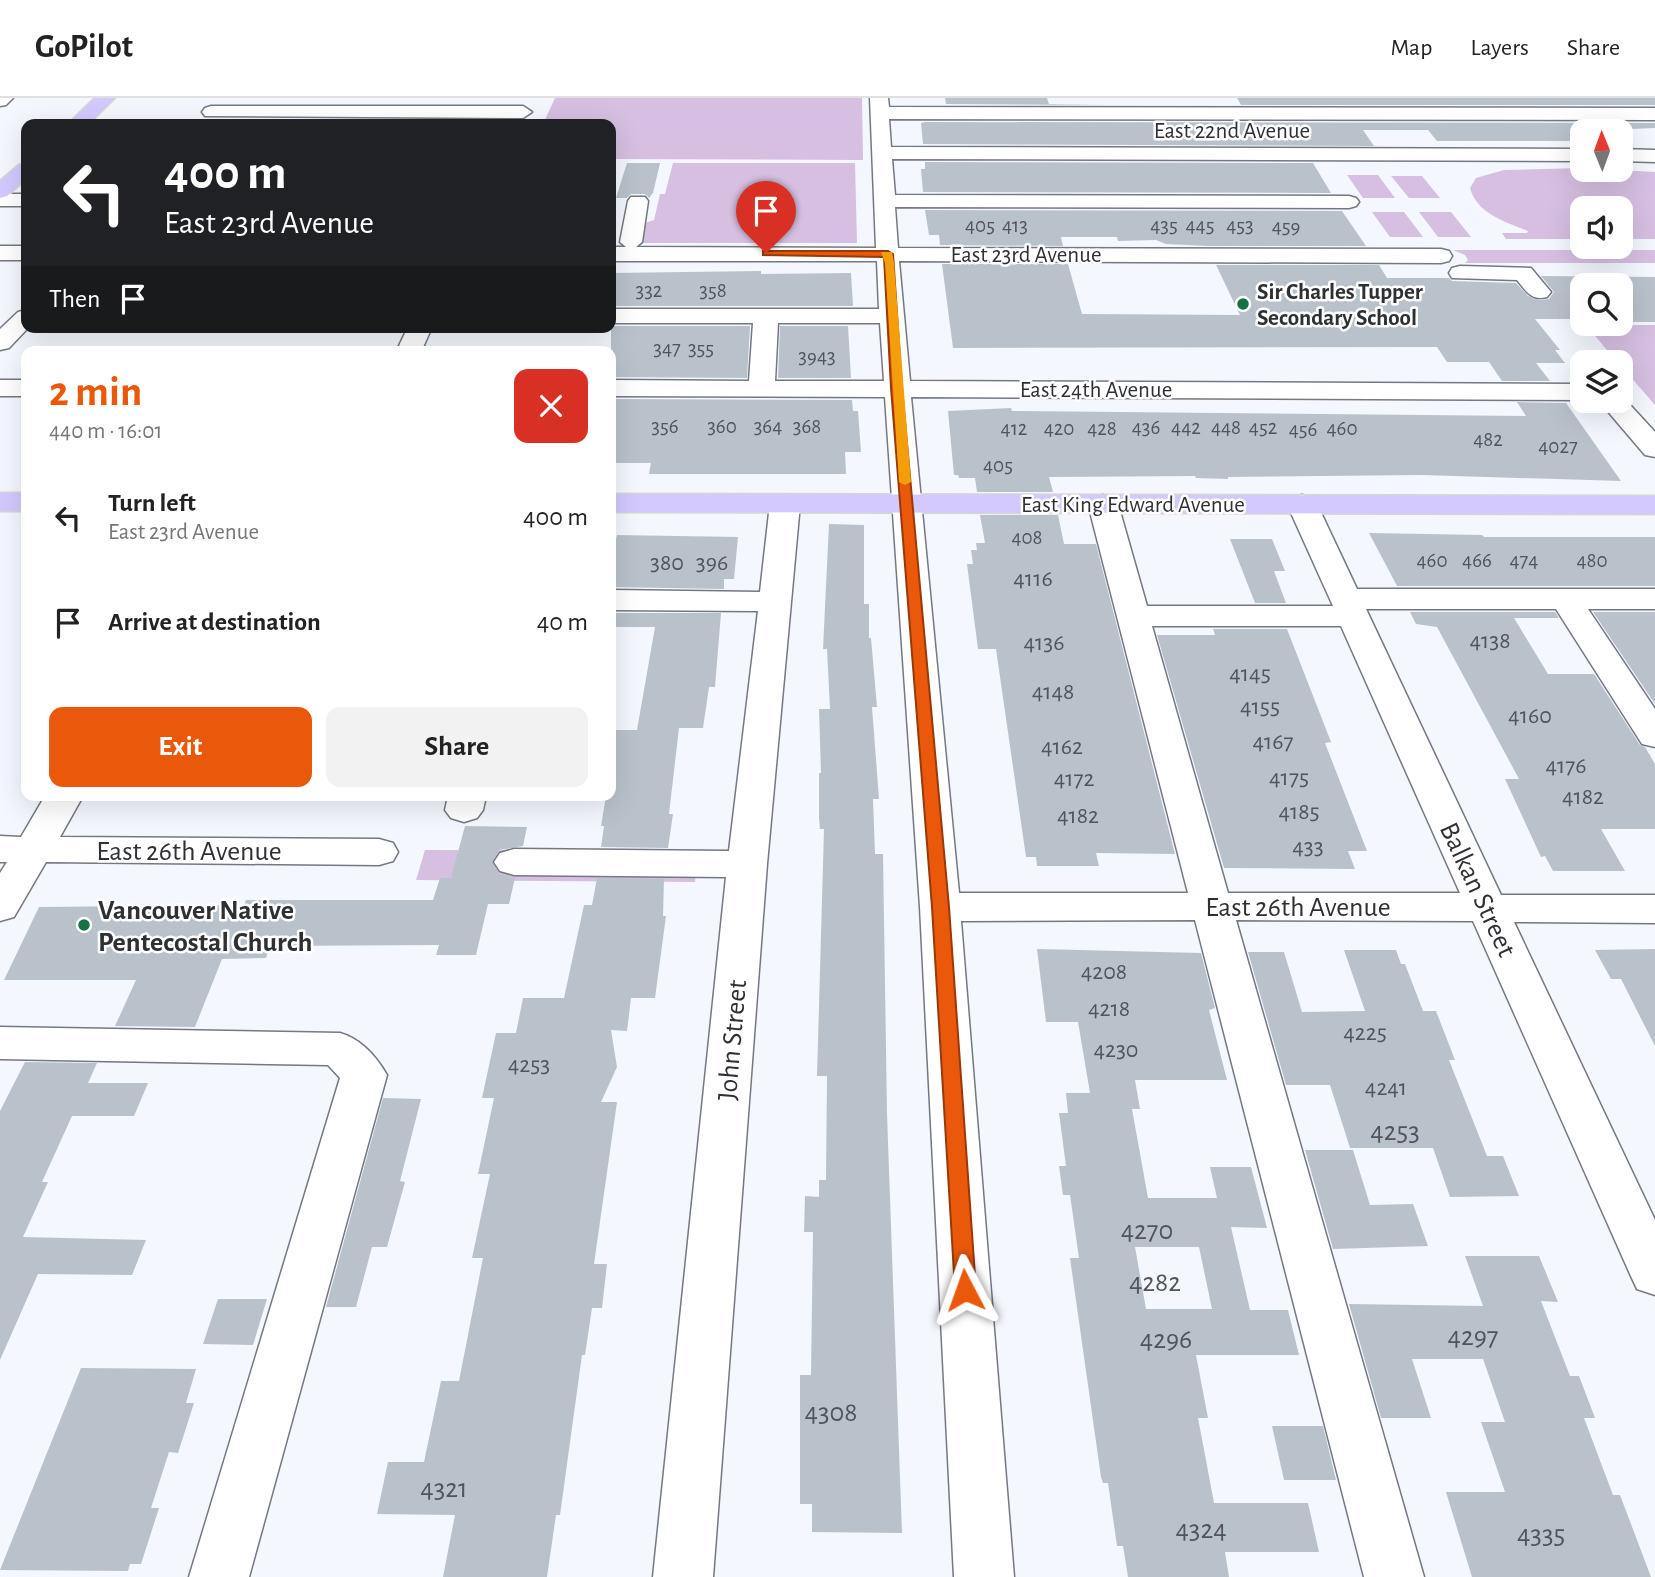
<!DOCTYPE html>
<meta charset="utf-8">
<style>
body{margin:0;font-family:"Alegreya Sans",sans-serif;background:#f2f2f2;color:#222;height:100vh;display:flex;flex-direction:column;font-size:26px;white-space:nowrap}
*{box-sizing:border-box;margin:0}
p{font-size:23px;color:#767676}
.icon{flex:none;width:38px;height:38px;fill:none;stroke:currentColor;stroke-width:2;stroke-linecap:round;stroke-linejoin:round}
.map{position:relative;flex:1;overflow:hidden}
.panel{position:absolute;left:21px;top:248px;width:595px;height:455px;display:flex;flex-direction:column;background:#fff;border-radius:14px;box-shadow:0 7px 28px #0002}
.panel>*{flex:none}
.hud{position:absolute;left:21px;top:21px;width:595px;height:214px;border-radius:14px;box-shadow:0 7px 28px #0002;background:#202124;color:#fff;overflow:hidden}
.needle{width:46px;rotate:359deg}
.fabs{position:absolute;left:1570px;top:21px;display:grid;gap:14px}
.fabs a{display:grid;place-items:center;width:63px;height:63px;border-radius:14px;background:#fff;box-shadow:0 7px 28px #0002;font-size:35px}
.pin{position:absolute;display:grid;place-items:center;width:60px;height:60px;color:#fff;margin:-72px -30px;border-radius:50% 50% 50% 0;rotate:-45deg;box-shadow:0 0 7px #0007}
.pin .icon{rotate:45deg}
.me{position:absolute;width:77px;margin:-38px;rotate:356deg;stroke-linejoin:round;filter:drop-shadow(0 0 5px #0008)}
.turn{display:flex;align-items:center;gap:24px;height:147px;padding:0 28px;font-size:32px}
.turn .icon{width:91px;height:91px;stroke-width:2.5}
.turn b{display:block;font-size:49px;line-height:60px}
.then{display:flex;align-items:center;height:66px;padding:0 28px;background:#0003;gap:14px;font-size:26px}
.round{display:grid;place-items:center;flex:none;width:74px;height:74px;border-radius:14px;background:#f2f2f2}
.head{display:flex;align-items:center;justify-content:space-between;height:119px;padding:0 28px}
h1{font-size:42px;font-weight:600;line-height:52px;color:#ea580c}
.cta{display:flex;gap:14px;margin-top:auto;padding:14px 28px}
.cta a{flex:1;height:80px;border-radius:14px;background:#ea580c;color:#fff;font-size:28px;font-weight:600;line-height:80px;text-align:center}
.cta a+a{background:#f2f2f2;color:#222}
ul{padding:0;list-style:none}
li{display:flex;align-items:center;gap:21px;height:105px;padding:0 28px}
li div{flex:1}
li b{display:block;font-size:26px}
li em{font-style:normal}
header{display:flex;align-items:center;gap:42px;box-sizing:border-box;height:98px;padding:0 35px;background:#fff;border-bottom:2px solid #e0e0e0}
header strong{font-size:33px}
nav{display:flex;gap:38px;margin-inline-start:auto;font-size:24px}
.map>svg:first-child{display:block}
.green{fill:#d6bfe1}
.building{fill:#b9c2cb;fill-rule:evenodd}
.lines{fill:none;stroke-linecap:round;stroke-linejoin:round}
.minor-casing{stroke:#747882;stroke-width:3}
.major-casing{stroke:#d5d6d6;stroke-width:3}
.minor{fill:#fff;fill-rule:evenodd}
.major{fill:#d3c9fe;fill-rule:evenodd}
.route{fill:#ea580c;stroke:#983908;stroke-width:2}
.slow{fill:#f59e0b}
.poi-dot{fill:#187145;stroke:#fff;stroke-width:2.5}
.labels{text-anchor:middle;stroke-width:5;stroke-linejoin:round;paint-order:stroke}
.far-number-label{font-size:21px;fill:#51545a}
.far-street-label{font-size:23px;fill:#2e3034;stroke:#fff}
.far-poi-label{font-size:23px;font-weight:bold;fill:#2e3034;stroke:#fff;text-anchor:start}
.number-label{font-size:24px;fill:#51545a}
.street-label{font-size:28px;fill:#2e3034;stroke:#fff}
.poi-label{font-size:28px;font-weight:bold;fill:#2e3034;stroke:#fff;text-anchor:start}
.near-number-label{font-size:28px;fill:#51545a}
</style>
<header>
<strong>GoPilot</strong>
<nav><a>Map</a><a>Layers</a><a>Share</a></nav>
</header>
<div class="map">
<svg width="1655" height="1479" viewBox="0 0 1655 1479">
<rect width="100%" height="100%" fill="#f4f7fe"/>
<!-- green -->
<g class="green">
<polygon points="555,0 862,0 863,62 611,61 611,26 543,26"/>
<polygon points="673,65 855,65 857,145 637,145 642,126 654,122 660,96 665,96"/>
<path d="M1582 70 1655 74V141H1621L1620 110H1582V141H1506L1502 135H1527L1528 133C1506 124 1477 116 1470 90L1476 80 1504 72Z"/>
<polygon points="1347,77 1378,77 1395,100 1363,100"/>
<polygon points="1391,78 1422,78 1440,100 1409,100"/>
<polygon points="1372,114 1404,114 1423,139 1390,139"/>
<polygon points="1419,114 1451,114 1471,139 1438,139"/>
<polygon points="1453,152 1655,152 1655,165 1465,165 1468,162 1465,157"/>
<polygon points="1586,227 1655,227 1655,307 1621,268 1620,264 1617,264"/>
<polygon points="425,752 698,753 695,784 416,782"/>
</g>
<!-- building -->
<g class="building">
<polygon points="945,0 1047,0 1049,6 1106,7 946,6"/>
<polygon points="1237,0 1655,0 1655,7 1183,7 1241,7"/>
<polygon points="925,24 1655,25 1655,30 1582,33 1582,42 1566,43 1437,43 1428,32 1363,32 1374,48 923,46 921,25"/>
<polygon points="925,64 1313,65 1331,95 923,94 921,71 925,71"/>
<polygon points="627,65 660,65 653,95 649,100 645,96 631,96 627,100 616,100"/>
<polygon points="925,112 1342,113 1366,148 1208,148 1166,146 1156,142 1118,143 1117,139 1061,139 1063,148 940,147 939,137 929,137"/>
<polygon points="942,166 1068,166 1082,216 1240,217 1216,167 1379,167 1387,180 1449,180 1452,183 1516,185 1528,198 1541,202 1549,201 1554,194 1541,178 1655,179 1655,224 1620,224 1620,187 1582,187 1582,221 1535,221 1560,252 1555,252 1565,265 1536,265 1550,283 1502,283 1489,264 1447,264 1437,249 953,250"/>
<polygon points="761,173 761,176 851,175 853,208 611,208 611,175"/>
<polygon points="611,228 750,228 747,280 611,279"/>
<polygon points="780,228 848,228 851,280 778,280"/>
<polygon points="611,301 852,302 853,313 858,313 861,354 845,354 846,376 649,376 651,365 611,365"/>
<polygon points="1517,304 1566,305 1621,383 1422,377 1228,379 1228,381 1196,380 1195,378 1049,379 1053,394 977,394 975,380 959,380 958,377 954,377 948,313 1011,310 1012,313 1526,318"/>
<polygon points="980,417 1058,417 1064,446 1096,446 1175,756 1096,755 1099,768 1037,768 1036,759 1026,759 996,551 978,551 967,466 973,466 971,452 977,452 976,445 985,445"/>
<polygon points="829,426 864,427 864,506 869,506 869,540 871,540 877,609 872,609 879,701 873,701 875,756 883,756 887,1016 902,1435 812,1434 812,1406 800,1406 800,1277 811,1277 813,1134 804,1134 805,1098 819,1099 819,1082 826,1082 827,978 817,978 824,731 820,731 819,720 819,675 821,675 819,611 830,611 827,551 823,551"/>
<polygon points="1369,435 1482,437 1484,439 1655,439 1655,488 1397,488"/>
<polygon points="617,437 738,439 734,481 724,481 724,491 611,489 611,441 616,441"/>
<polygon points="1230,441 1272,441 1285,473 1274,473 1286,505 1255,505"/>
<polygon points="1410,514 1555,514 1559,520 1514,520 1548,576 1594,576 1640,647 1645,649 1655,666 1655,731 1601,731 1625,773 1553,773 1545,758 1541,759 1505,681 1519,681 1437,529 1416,526"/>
<polygon points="1593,514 1655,514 1655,606"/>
<polygon points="611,515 721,515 715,589 709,589 703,630 679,630 669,716 673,716 668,750 601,749 604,728 601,728 606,698 611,698 611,632 637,632 655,529 611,529"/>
<polygon points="1213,531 1287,531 1331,644 1325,645 1367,753 1348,753 1355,771 1224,770 1157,537 1215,537"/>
<polygon points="465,728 527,729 523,748 499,752 492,763 499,776 515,780 509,806 488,806 476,857 436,857 439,847 270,848 266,860 222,861 195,929 115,928 136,882 4,882 39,809 244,807 246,802 433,802 440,780 451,780"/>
<polygon points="597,780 664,781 663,818 666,818 655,900 631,900 627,933 611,932 617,969 601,1004 617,1004 594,1166 607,1166 602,1210 592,1210 585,1257 582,1257 560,1417 556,1417 547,1479 443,1479 455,1417 377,1416 388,1364 424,1364 441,1283 459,1283 483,1160 472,1160 490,1076 478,1076 494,1000 482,1000 496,935 516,935 523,900 564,900 584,807 592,807"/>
<path d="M1037 851 1201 855 1215 910 1209 912 1227 982H1135L1140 1011H1132L1148 1100H1217L1210 1069H1251L1267 1130 1231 1129 1250 1212H1288L1299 1257H1196L1208 1320H1198L1214 1405H1308L1319 1454H1225L1229 1479H1128L1123 1448H1117L1108 1385H1103L1101 1379 1070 1160H1079L1070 1097H1063L1059 1068H1066L1059 1015H1068L1066 995H1090L1078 924H1046ZM1135 1149H1199L1212 1211H1146Z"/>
<polygon points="1655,851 1655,948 1621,881 1611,881 1595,852"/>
<polygon points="1344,852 1396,852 1401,866 1405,866 1423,913 1436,913 1455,962 1449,962 1487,1058 1503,1058 1519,1098 1450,1099 1433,1050 1350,1050 1330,987 1286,987 1248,854 1284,854 1302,914 1365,913"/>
<polygon points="25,964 97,965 88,985 148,985 134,1018 72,1018 42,1084 48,1084 23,1139 146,1142 132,1177 38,1176 0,1262 0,1013"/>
<polygon points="383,1000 421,1001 400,1083 405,1084 387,1149 372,1149 356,1209 326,1209"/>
<polygon points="1305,1052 1353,1052 1370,1107 1413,1106 1428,1148 1333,1151"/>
<polygon points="1465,1158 1539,1158 1558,1204 1541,1203 1570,1278 1579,1278 1595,1320 1584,1320 1613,1397 1620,1397 1651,1479 1472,1479 1446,1394 1505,1394 1481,1324 1505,1324 1483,1261 1412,1261 1431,1320 1381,1320 1349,1206 1483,1208"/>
<polygon points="218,1201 267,1201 253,1247 203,1246"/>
<polygon points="81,1270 196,1271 186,1305 194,1305 178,1355 169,1354 151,1410 159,1410 141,1466 130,1466 128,1473 0,1472"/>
<polygon points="1272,1328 1323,1328 1336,1382 1284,1382"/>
</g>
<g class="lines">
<!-- minor casing -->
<g class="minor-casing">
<g id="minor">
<polygon points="0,0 13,0 6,7 0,8"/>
<path d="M870 0H888L889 9 1655 10V22L889 21 891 49 1582 51V63L892 61 895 97 1349 98 1356 100 1359 104 1356 108 1349 110 895 109 898 150 1441 151 1449 153 1452 158 1449 163 1441 165 899 163 910 283 1582 286V302L911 299 959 795H1188L1088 406 1093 400 1103 397 1113 400 1118 406 1147 508H1333L1287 406 1292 400 1302 397 1312 400 1317 406 1357 491H1655V511H1588L1655 611V649L1642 646 1556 511H1366L1501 797H1655V825L1514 824 1655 1122V1197L1637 1191 1630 1176 1473 823 1236 822 1424 1479H1364L1195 822 961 823 1014 1479H954L920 809 885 299 611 298V282L749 283 753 225H611V211H879L877 163H611V149H626L620 144 628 103 631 99H645L648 103 642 144 636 149 876 150ZM778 225H880L884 283H775ZM1152 528H1341L1460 795H1228Z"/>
<polygon points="211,8 523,8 532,14 523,20 205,18 202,14 205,10"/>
<polygon points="1620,51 1655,52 1655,64 1620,63"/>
<rect x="0" y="96" width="26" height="12"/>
<rect x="0" y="148" width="26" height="14"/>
<path d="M1460 168 1531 170 1551 194 1547 199C1531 203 1526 193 1517 182L1452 180 1449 175 1452 170Z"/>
<polygon points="26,212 26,229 29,229 9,250 0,252 0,231 18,214"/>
<polygon points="408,229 432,229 421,254 396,254"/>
<rect x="0" y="282" width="26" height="16"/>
<polygon points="1621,297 1655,334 1655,359 1645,357 1599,303 1620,303"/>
<polygon points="785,397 795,400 800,406 767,766 713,1479 653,1479 726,779 514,777 500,773 494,764 500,755 514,751 729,753 758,513 611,512 611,492 760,494 770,406 775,400"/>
<polygon points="45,698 83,698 60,739 379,741 393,745 398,754 393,763 379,767 46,764 14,819 0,823 0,775 7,764 0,764 0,738 21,739"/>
<polygon points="448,698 486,698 483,712 477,720 464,724 451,720 445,712"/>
<path d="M0 929 340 935C361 941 376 958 387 977L249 1479H189L340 980 328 967 0 961Z"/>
</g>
</g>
<!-- major casing -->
<g class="major-casing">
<g id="major">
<polygon points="95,0 115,0 88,26 68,26"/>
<polygon points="26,65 26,81 7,98 0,100 0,83 19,67"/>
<rect x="0" y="395" width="26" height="18"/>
<polygon points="611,396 1655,398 1655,416 611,414"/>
</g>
</g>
<!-- minor -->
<use href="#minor" class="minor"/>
<!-- major -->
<use href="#major" class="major"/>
</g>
<!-- route -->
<polygon class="route" points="766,153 888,153 893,156 902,290 949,809 976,1192 973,1198 965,1201 958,1198 955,1192 932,809 891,290 884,159 763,157 763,153"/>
<!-- slow -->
<polygon class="slow" points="881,154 892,154 894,165 911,384 905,387 899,384 885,165"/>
<!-- markers -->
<g class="poi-dot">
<circle cx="1243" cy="206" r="7"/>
<circle cx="84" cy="827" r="7"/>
</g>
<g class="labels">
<!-- far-number labels -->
<g class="far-number-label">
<text x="980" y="134">405</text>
<text x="1015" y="134">413</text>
<text x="1164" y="134">435</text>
<text x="1200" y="134">445</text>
<text x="1240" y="134">453</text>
<text x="1286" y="135">459</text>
<text x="649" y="199">332</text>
<text x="713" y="199">358</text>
<text x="667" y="257">347</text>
<text x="701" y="257">355</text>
<text x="817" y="265">3943</text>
<text x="665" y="335">356</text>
<text x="722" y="335">360</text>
<text x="768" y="335">364</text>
<text x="807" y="335">368</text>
<text x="1146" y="336">436</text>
<text x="1186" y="336">442</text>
<text x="1226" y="336">448</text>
<text x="1263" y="336">452</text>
<text x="1014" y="337">412</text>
<text x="1059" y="337">420</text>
<text x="1102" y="337">428</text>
<text x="1342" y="337">460</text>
<text x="1303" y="338">456</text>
<text x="1488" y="348">482</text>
<text x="1558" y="355">4027</text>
<text x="998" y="374">405</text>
<text x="1027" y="446">408</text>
<text x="1432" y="469">460</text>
<text x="1477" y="469">466</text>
<text x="1524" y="469">474</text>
<text x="1592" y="469">480</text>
</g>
<!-- far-street labels -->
<g class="far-street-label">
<text x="1232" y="40">East 22nd Avenue</text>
<text x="1026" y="164">East 23rd Avenue</text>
<text x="1096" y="299">East 24th Avenue</text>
<text x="1133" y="414">East King Edward Avenue</text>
</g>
<!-- far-poi labels -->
<g class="far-poi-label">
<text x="1257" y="201">Sir Charles Tupper<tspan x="1257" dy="26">Secondary School</tspan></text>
</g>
<!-- number labels -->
<g class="number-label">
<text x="667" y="472">380</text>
<text x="712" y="472">396</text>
<text x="1033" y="488">4116</text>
<text x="1490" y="550">4138</text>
<text x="1044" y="552">4136</text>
<text x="1250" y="583">4145</text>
<text x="1053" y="601">4148</text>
<text x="1260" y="616">4155</text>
<text x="1530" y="625">4160</text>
<text x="1273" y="651">4167</text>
<text x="1062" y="656">4162</text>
<text x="1566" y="675">4176</text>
<text x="1289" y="687">4175</text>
<text x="1074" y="688">4172</text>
<text x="1583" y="706">4182</text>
<text x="1299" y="721">4185</text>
<text x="1078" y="725">4182</text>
<text x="1308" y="756">433</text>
<text x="1104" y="881">4208</text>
<text x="1109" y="918">4218</text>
<text x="1365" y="942">4225</text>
<text x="1116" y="959">4230</text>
<text x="529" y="974">4253</text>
<text x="1386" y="997">4241</text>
</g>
<!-- street labels -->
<g class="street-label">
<text x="189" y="762">East 26th Avenue</text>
<text transform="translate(1479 791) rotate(65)" y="10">Balkan Street</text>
<text x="1298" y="818">East 26th Avenue</text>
<text transform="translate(731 942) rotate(-85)" y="10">John Street</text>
</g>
<!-- poi labels -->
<g class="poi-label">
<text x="98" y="821">Vancouver Native<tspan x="98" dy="32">Pentecostal Church</tspan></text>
</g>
<!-- near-number labels -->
<g class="near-number-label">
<text x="1395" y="1042">4253</text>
<text x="1147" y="1141">4270</text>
<text x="1155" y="1193">4282</text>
<text x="1473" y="1247">4297</text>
<text x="1166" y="1250">4296</text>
<text x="831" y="1323">4308</text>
<text x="444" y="1399">4321</text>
<text x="1201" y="1440">4324</text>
<text x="1541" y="1445">4335</text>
</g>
</g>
</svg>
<div class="fabs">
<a><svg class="needle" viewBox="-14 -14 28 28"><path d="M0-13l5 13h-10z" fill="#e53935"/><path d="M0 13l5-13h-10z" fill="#767676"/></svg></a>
<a><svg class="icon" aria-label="sound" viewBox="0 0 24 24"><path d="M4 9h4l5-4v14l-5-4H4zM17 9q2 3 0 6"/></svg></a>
<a><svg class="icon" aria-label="search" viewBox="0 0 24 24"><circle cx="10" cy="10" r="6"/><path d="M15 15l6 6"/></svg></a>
<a><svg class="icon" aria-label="layers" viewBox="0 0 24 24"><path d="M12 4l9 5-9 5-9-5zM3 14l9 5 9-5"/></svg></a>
</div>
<div class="pin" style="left:766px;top:155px;background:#d93025"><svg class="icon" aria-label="arrive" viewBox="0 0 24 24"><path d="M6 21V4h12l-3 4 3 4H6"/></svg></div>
<svg class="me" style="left:965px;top:1192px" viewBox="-20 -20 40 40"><path d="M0-17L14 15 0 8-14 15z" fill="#ea580c" stroke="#fff" stroke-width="4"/></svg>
<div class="hud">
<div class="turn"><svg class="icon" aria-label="left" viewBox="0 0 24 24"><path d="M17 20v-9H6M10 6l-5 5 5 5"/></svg><div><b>400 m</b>East 23rd Avenue</div></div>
<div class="then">Then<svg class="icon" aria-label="arrive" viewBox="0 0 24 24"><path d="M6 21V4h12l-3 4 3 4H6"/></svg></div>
</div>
<section class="panel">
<div class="head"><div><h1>2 min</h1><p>440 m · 16:01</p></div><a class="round" style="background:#d93025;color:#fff"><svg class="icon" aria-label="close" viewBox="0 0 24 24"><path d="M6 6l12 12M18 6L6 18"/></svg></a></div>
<ul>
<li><svg class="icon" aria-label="left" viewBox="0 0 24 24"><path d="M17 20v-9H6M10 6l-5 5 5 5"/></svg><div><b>Turn left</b><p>East 23rd Avenue</p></div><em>400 m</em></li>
<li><svg class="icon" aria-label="arrive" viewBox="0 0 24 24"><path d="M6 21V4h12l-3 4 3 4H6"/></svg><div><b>Arrive at destination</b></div><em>40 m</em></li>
</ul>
<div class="cta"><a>Exit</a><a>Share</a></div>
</section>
</div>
